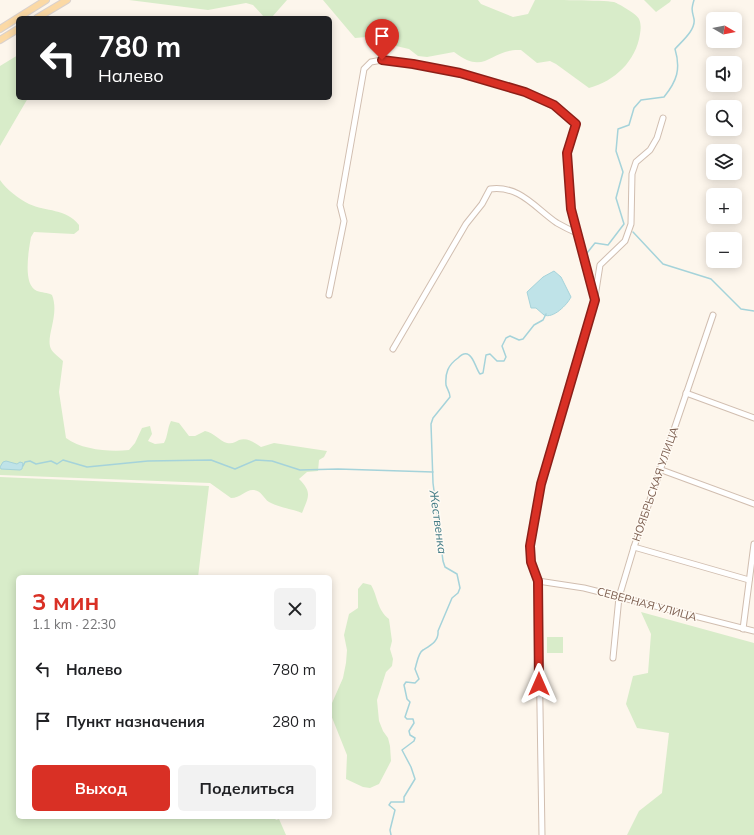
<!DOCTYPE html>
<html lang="ru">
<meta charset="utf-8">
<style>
body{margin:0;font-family:Mulish,sans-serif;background:#f2f2f2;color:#202124;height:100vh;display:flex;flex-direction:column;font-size:15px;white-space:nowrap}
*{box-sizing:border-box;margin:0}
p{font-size:13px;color:#757577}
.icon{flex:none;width:22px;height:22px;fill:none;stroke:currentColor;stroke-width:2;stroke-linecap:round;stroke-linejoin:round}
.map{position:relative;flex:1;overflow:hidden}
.side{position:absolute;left:16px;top:575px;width:316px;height:244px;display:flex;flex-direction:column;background:#fff;border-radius:6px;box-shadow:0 2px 10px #0003}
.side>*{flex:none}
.guide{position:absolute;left:16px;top:16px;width:316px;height:84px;border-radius:6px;box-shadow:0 2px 10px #0003;background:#202124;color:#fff;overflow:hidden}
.needle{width:26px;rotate:99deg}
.controls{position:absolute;left:706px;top:12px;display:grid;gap:8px}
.controls a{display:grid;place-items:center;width:36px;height:36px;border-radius:6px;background:#fff;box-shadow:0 2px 10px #0003;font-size:20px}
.pin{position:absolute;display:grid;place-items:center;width:34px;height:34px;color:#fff;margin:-41px -17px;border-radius:50% 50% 50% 0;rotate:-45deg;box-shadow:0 0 4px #0007}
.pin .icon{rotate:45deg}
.me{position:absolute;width:44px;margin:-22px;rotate:0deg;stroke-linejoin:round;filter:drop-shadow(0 0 3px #0008)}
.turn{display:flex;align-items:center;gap:14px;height:84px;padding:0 16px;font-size:18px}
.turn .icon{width:52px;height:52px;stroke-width:2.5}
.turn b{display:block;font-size:28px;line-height:34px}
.round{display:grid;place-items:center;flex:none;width:42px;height:42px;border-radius:6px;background:#f2f2f2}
.summary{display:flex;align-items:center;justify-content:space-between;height:68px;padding:0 16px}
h1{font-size:24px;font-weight:700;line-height:30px;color:#d93025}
.cta{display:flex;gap:8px;margin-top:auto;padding:8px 16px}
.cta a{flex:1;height:46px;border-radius:6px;background:#d93025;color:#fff;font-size:16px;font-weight:700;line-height:46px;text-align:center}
.cta a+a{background:#f2f2f2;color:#202124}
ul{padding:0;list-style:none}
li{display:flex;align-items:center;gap:12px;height:52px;padding:0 16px}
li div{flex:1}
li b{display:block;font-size:15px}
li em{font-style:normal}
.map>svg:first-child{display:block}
.green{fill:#d8ecc9}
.water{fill:#bfe3e8;stroke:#a5d3da}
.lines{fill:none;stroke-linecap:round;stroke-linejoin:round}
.stream{stroke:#a5d3da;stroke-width:1.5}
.minor-casing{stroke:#d1beb0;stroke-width:7}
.major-casing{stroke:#dad1cd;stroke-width:8}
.minor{stroke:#fff;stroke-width:5}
.major{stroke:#fbd9a5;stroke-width:6}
.route-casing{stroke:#8d1f18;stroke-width:10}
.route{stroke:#d93025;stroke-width:7}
.labels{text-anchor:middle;stroke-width:3;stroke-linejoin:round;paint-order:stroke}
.street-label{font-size:11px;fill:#7a5c4d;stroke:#fffaf3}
.water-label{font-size:12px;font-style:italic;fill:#437c86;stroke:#fffaf3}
</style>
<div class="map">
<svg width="754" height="835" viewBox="0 0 754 835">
<rect width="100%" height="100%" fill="#fdf6ec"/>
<!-- green -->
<g class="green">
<polygon points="129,0 287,0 272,17 265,18 253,5 246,3 208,10"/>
<path d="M323 0H478L481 4 513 17 528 14 535 0C551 0 602 0 614 2 619 4 637 14 639 19 641 23 641 29 640 34 636 61 615 81 589 88L556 64 550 61 537 63 521 50C490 48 486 77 454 52L427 57 418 56 409 49 396 46 379 47 367 37 355 38Z"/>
<polygon points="644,0 671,0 670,2 656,12"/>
<polygon points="18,55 18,98 28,98 0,146 0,66"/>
<path d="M0 180C7 190 18 198 29 204 46 212 66 208 79 225V230L74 234 34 232 31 237C29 249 22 285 37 291 42 293 47 292 52 295 60 315 45 337 51 349 53 353 59 357 63 361L59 392 66 438C82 450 110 452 129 450L135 443 142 428 150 426 152 434 148 441 155 444 164 443C168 436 167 429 171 421L179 423 189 436H195L205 431C215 433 219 441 227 443 233 444 235 442 239 440 247 437 255 443 261 447L274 443 327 451 324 457 319 460 318 471 307 472 299 479C312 492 309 496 302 513 292 509 278 507 269 502 263 498 262 491 254 490 246 489 241 498 231 498L210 483 0 475Z"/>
<polygon points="0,477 209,486 198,577 18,577 18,817 274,817 276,820 279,819 286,835 0,835"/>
<path d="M363 583 371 585C378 597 377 610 389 619L392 641 390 649 393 659 392 666 386 672 377 700 379 721 383 731 388 738 390 746 391 761 379 784 370 788 363 787 346 779 347 755 331 715 332 703 343 678 346 663 347 650 344 635 349 614 358 608V589Z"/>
<polygon points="641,612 754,643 754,835 627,835 639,811 662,793 669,733 637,728 626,704 633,676 648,673 651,634"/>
<rect x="547" y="637" width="16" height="16"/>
</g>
<!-- water -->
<g class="water">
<path d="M554 271 561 277 571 297C567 305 553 319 544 315 541 313 539 310 536 308H531L527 292 543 277Z"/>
<polygon points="6,461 17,464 20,462 23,463 22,469 20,470 1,469 0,467 3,462"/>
</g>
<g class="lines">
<!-- stream -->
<g class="stream">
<polyline points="633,232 663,264 711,279 741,309 754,311"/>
<path d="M587 253 595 243 608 245 624 224 616 198 623 172 616 151 618 129 629 125 634 108 641 100 664 97C677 81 681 69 675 49 681 42 696 30 694 19 692 10 691 10 694 0"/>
<polyline points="23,466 25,462 30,461 36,464 51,461 57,464 63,460 87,467 148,461 211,460 235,469 256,460 272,461 300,470 338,469 433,472"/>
<path d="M391 835 390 830 395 810 389 805 391 802H404V797L415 779 411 767 402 750 414 741 415 738 410 735 409 731 414 723 413 719H407L405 717 410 702 407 699 404 685 406 682 415 683 419 679 415 669C417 663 418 653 423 650 431 645 439 641 438 631L452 598 458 593 460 588 457 574 445 567 443 561 433 483 431 424 433 418 450 397C450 392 447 389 446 385 445 373 448 365 458 358 461 355 465 352 469 355 474 358 476 369 480 374L483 373 486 355 490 354 497 361H504L506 357 502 346 506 338 510 336 519 340 523 339 534 325 543 320 546 314"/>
</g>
<!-- minor casing -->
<g class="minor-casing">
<g id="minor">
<polyline points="329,295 344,221 340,205 364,69 371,62 382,60 413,63 460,73 539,97 555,105 576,124 567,153 571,209 595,300 541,484 530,546 531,562 538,581 542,835"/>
<polyline points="595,297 600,265 625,241 631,224 632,174 636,162 650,150 657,138 663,118"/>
<path d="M393 349 466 224 482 204 490 189C520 185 535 208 557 223 564 227 570 230 577 233"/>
<polyline points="686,393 754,418"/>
<polyline points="659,469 754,504"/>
<polyline points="634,547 749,580"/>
<polyline points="538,581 584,588 754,631"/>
<polyline points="743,629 754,544"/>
<polyline points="613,658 619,597 634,547 713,315"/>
</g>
</g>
<!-- major casing -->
<g class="major-casing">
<g id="major">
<polyline points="37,18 67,0"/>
<polyline points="0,29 46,0"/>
<polyline points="0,40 18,29"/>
</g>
</g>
<!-- minor -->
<use href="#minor" class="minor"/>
<!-- major -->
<use href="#major" class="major"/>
</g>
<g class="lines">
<!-- route casing -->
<g class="route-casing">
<polyline id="route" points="382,60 413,64 460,73 525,92 554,105 576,124 567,153 571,209 595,300 541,484 530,546 531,562 538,581 539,684"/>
</g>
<!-- route -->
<use href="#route" class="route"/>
</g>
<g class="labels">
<!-- street labels -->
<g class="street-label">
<text transform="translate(655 484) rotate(-71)" y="4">НОЯБРЬСКАЯ УЛИЦА</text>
<text transform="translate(647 604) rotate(15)" y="4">СЕВЕРНАЯ УЛИЦА</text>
</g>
<!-- water labels -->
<g class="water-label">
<text transform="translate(438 522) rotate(82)" y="4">Жественка</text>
</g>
</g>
</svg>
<div class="controls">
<a><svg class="needle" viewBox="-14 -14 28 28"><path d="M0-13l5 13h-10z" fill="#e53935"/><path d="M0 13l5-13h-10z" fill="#757577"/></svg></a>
<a><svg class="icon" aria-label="sound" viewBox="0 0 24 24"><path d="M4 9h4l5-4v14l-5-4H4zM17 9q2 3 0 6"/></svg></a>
<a><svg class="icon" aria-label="search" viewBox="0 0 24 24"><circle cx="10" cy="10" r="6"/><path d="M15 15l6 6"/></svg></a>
<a><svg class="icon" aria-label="layers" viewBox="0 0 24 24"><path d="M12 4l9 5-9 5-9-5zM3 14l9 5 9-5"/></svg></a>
<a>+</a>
<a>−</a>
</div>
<div class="pin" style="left:382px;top:60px;background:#d93025"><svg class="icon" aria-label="arrive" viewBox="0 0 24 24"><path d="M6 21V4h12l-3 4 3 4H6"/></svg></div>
<svg class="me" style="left:539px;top:684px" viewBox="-20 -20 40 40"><path d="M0-17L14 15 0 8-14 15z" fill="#d93025" stroke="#fff" stroke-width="4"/></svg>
<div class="guide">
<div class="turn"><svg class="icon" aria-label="left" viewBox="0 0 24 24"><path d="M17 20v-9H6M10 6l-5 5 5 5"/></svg><div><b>780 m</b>Налево</div></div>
</div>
<section class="side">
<div class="summary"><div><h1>3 мин</h1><p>1.1 km · 22:30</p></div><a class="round"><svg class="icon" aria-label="close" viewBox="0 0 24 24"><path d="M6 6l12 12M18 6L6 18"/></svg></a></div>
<ul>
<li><svg class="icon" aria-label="left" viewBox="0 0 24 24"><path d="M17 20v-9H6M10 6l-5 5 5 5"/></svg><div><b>Налево</b></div><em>780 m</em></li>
<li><svg class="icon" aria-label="arrive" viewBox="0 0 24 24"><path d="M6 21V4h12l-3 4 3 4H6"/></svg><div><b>Пункт назначения</b></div><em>280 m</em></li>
</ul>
<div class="cta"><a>Выход</a><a>Поделиться</a></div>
</section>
</div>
